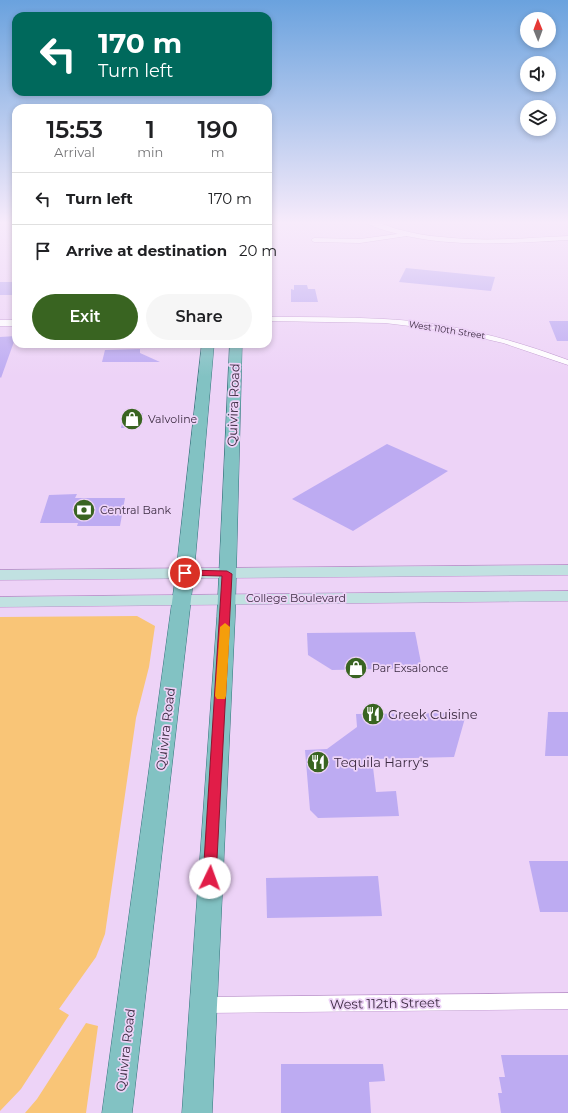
<!DOCTYPE html>
<style>
body{margin:0;font-family:Montserrat,sans-serif;background:#f6f6f6;color:#202124;height:100vh;display:flex;flex-direction:column;font-size:15px;white-space:nowrap}
*{box-sizing:border-box;margin:0}
p{font-size:13px;color:#757577}
.icon{flex:none;width:22px;height:22px;fill:none;stroke:currentColor;stroke-width:2;stroke-linecap:round;stroke-linejoin:round}
.map{position:relative;flex:1;overflow:hidden}
.details{position:absolute;left:12px;top:104px;width:260px;height:244px;display:flex;flex-direction:column;background:#fff;border-radius:12px;box-shadow:0 2px 6px #0003}
.details>*{flex:none}
.top-card{position:absolute;left:12px;top:12px;width:260px;height:84px;border-radius:12px;box-shadow:0 2px 6px #0003;background:#00695c;color:#fff;overflow:hidden}
.needle{width:26px;rotate:359deg}
.controls{position:absolute;left:520px;top:12px;display:grid;gap:8px}
.controls a{display:grid;place-items:center;width:36px;height:36px;border-radius:50%;background:#fff;box-shadow:0 2px 6px #0003;font-size:20px}
.pin{position:absolute;display:grid;place-items:center;width:34px;height:34px;color:#fff;margin:-17px;border:2px solid #fff;border-radius:50%;box-shadow:0 1px 4px #0007}
.me{position:absolute;width:44px;margin:-22px;rotate:3deg;stroke-linejoin:round;filter:drop-shadow(0 0 3px #0008)}
.turn{display:flex;align-items:center;gap:14px;height:84px;padding:0 20px;font-size:18px}
.turn .icon{width:52px;height:52px;stroke-width:2.5}
.turn b{display:block;font-size:28px;line-height:34px}
.eta{display:flex;justify-content:space-evenly;align-items:center;height:68px;text-align:center}
.eta b{font-size:24px;font-weight:600;line-height:28px}
.action{display:flex;gap:8px;margin-top:auto;padding:8px 20px}
.action a{flex:1;height:46px;border-radius:24px;background:#396421;color:#fff;font-size:16px;font-weight:600;line-height:46px;text-align:center}
.action a+a{background:#f6f6f6;color:#202124}
ul{padding:0;list-style:none}
li{display:flex;align-items:center;gap:12px;height:52px;padding:0 20px;border-top:1px solid #e0e0e0}
li div{flex:1}
li b{display:block;font-size:15px}
li em{font-style:normal}
.map>svg:first-child{display:block}
.green{fill:#f9c577}
.building{fill:#bdabf2}
.lines{fill:none;stroke-linecap:round;stroke-linejoin:round}
.minor-casing{stroke:#bb93cb;stroke-width:1}
.tertiary-casing{stroke:#bb93cb;stroke-width:1}
.secondary-casing{stroke:#bb93cb;stroke-width:1}
.primary-casing{stroke:#34747c;stroke-width:1}
.minor{fill:#fff;fill-rule:evenodd}
.tertiary{fill:#fff;fill-rule:evenodd}
.secondary{fill:#c1e1e1;fill-rule:evenodd}
.primary{fill:#82c2c3;fill-rule:evenodd}
.route{fill:#e11d48;stroke:#92132f}
.slow{fill:#f59e0b}
.labels{text-anchor:middle;stroke-width:3.5;stroke-linejoin:round;paint-order:stroke}
.far-street-label{font-size:9px;fill:#3d2c43;stroke:#edd3f7}
.poi-label{font-size:11px;fill:#3d2c43;stroke:#edd3f7;text-anchor:start}
.street-label{font-size:11px;fill:#3d2c43;stroke:#edd3f7}
.near-street-label{font-size:13px;fill:#3d2c43;stroke:#edd3f7}
.near-poi-label{font-size:13px;fill:#3d2c43;stroke:#edd3f7;text-anchor:start}
</style>
<div class="map">
<svg width="568" height="1113" viewBox="0 0 568 1113">
<rect width="100%" height="100%" fill="#edd3f7"/>
<!-- green -->
<g class="green">
<polygon points="137,616 155,626 149,667 136,718 105,934 96,957 59,1009 69,1015 21,1089 0,1111 0,617"/>
<polygon points="86,1023 98,1026 86,1113 25,1113 37,1099"/>
</g>
<!-- building -->
<g class="building">
<polygon points="406,268 495,277 491,291 399,282"/>
<rect x="0" y="282" width="16" height="13"/>
<polygon points="294,285 307,285 308,289 315,289 318,302 291,302 291,289 294,290"/>
<polygon points="549,321 568,321 568,341 557,341"/>
<polygon points="16,336 1,378 0,377 0,337"/>
<polygon points="140,349 140,353 160,362 102,362 105,350"/>
<polygon points="124,413 143,413 140,428 121,428"/>
<polygon points="387,444 448,471 353,531 292,499"/>
<polygon points="77,494 75,498 125,498 120,526 77,526 78,523 40,523 49,495"/>
<polygon points="415,632 422,668 332,670 308,655 307,633"/>
<polygon points="548,712 568,712 568,756 545,756"/>
<polygon points="454,713 465,718 454,757 372,759 376,792 396,791 399,816 318,818 310,810 305,750 327,749 357,727 356,714"/>
<polygon points="529,861 568,861 568,912 540,912"/>
<polygon points="378,876 382,916 267,918 266,878"/>
<polygon points="501,1055 568,1055 568,1113 501,1113 498,1093 502,1093 499,1077 505,1077"/>
<polygon points="281,1064 383,1064 385,1081 369,1082 371,1113 281,1113"/>
</g>
<g class="lines">
<!-- minor casing -->
<g class="minor-casing">
<g id="minor">
<polygon points="405,233 408,235 407,236 360,243 314,242 311,240 314,238 360,239"/>
<path d="M268 317C307 317 345 317 384 319 447 322 509 338 568 360V365L503 343 451 331 385 323 268 321Z"/>
<polygon points="568,993 568,1009 203,1013 197,1011 194,1005 197,999 203,997"/>
</g>
</g>
<!-- tertiary casing -->
<g class="tertiary-casing">
<g id="tertiary">
<path d="M364 221C379 221 384 225 397 229 412 233 427 236 442 237 484 242 526 238 568 236V240C511 243 454 248 398 234 388 231 373 228 364 221Z"/>
<rect x="0" y="320" width="16" height="6"/>
</g>
</g>
<!-- secondary casing -->
<g class="secondary-casing">
<g id="secondary">
<polygon points="568,565 568,575 0,580 0,570"/>
<polygon points="568,591 568,601 0,607 0,597"/>
</g>
</g>
<!-- primary casing -->
<g class="primary-casing">
<g id="primary">
<polygon points="202,344 214,344 194,573 132,1113 102,1113 176,573"/>
<polygon points="230,344 242,344 235,617 212,1113 182,1113 217,617"/>
</g>
</g>
<!-- minor -->
<use href="#minor" class="minor"/>
<!-- tertiary -->
<use href="#tertiary" class="tertiary"/>
<!-- secondary -->
<use href="#secondary" class="secondary"/>
<!-- primary -->
<use href="#primary" class="primary"/>
</g>
<!-- sky -->
<linearGradient id="sky" x2="0" y2="1"><stop stop-color="#6aa2de"/><stop offset="0.59" stop-color="#f7ebfb"/><stop offset="1" stop-color="#f7ebfb" stop-opacity="0"/></linearGradient>
<rect width="568" height="377" fill="url(#sky)"/>
<!-- route -->
<polygon class="route" points="185,570 227,571 232,574 216,878 214,882 210,883 205,882 203,878 222,576 182,575 180,573 182,571"/>
<!-- slow -->
<polygon class="slow" points="225,623 230,627 226,696 225,699 217,699 215,696 220,627"/>
<!-- icons -->
<defs>
<g id="shop-disc" transform="scale(1.15)"><circle r="9.5" fill="#396421" stroke="#edd3f7"/><path d="M-5-2.5h2.3a2.7 3.5 0 0 1 5.4 0H5L5.5 6h-11ZM-1.5-2.5h3a1.5 2.3 0 0 0-3 0Z" fill="#fff"/></g>
<g id="bank-disc" transform="scale(1.15)"><circle r="9.5" fill="#396421" stroke="#edd3f7"/><path d="M-6-4H6V4H-6ZM0-2.3a2.3 2.3 0 1 0 0 4.6a2.3 2.3 0 1 0 0-4.6Z" fill="#fff"/></g>
<g id="restaurant-disc" transform="scale(1.15)"><circle r="9.5" fill="#396421" stroke="#edd3f7"/><path d="M-5-6h1v4h1v-4h1v4h1v-4h1v5L-1.5 .5V6h-2V.5L-5-1ZM5-6V6H3V1.5H1.5Q1.5-4 5-6Z" fill="#fff"/></g>
</defs>
<g fill-rule="evenodd">
<use href="#shop-disc" x="132" y="419"/>
<use href="#bank-disc" x="84" y="510"/>
<use href="#shop-disc" x="356" y="668"/>
<use href="#restaurant-disc" x="373" y="714"/>
<use href="#restaurant-disc" x="318" y="762"/>
</g>
<g class="labels">
<!-- far-street labels -->
<g class="far-street-label">
<text transform="translate(447 330) rotate(9)" y="3">West 110th Street</text>
</g>
<!-- poi labels -->
<g class="poi-label">
<text x="148" y="423">Valvoline</text>
<text x="100" y="514">Central Bank</text>
<text x="372" y="672">Par Exsalonce</text>
</g>
<!-- street labels -->
<g class="street-label">
<text x="296" y="602">College Boulevard</text>
</g>
<!-- near-street labels -->
<g class="near-street-label">
<text transform="translate(233 405) rotate(-88)" y="5">Quivira Road</text>
<text transform="translate(165 729) rotate(-83)" y="5">Quivira Road</text>
<text transform="translate(385 1003) rotate(-1)" y="5">West 112th Street</text>
<text transform="translate(125 1050) rotate(-83)" y="5">Quivira Road</text>
</g>
<!-- near-poi labels -->
<g class="near-poi-label">
<text x="388" y="719">Greek Cuisine</text>
<text x="334" y="767">Tequila Harry's</text>
</g>
</g>
</svg>
<div class="controls">
<a><svg class="needle" viewBox="-14 -14 28 28"><path d="M0-13l5 13h-10z" fill="#e53935"/><path d="M0 13l5-13h-10z" fill="#757577"/></svg></a>
<a><svg class="icon" aria-label="sound" viewBox="0 0 24 24"><path d="M4 9h4l5-4v14l-5-4H4zM17 9q2 3 0 6"/></svg></a>
<a><svg class="icon" aria-label="layers" viewBox="0 0 24 24"><path d="M12 4l9 5-9 5-9-5zM3 14l9 5 9-5"/></svg></a>
</div>
<div class="pin" style="left:185px;top:573px;background:#d93025"><svg class="icon" aria-label="arrive" viewBox="0 0 24 24"><path d="M6 21V4h12l-3 4 3 4H6"/></svg></div>
<svg class="me" style="left:210px;top:878px" viewBox="-20 -20 40 40"><circle r="19" fill="#fff"/><path d="M0-13L10 11 0 6-10 11z" fill="#e11d48"/></svg>
<div class="top-card">
<div class="turn"><svg class="icon" aria-label="left" viewBox="0 0 24 24"><path d="M17 20v-9H6M10 6l-5 5 5 5"/></svg><div><b>170 m</b>Turn left</div></div>
</div>
<section class="details">
<div class="eta">
<div><b>15:53</b><p>Arrival</p></div>
<div><b>1</b><p>min</p></div>
<div><b>190</b><p>m</p></div>
</div>
<ul>
<li><svg class="icon" aria-label="left" viewBox="0 0 24 24"><path d="M17 20v-9H6M10 6l-5 5 5 5"/></svg><div><b>Turn left</b></div><em>170 m</em></li>
<li><svg class="icon" aria-label="arrive" viewBox="0 0 24 24"><path d="M6 21V4h12l-3 4 3 4H6"/></svg><div><b>Arrive at destination</b></div><em>20 m</em></li>
</ul>
<div class="action"><a>Exit</a><a>Share</a></div>
</section>
</div>
